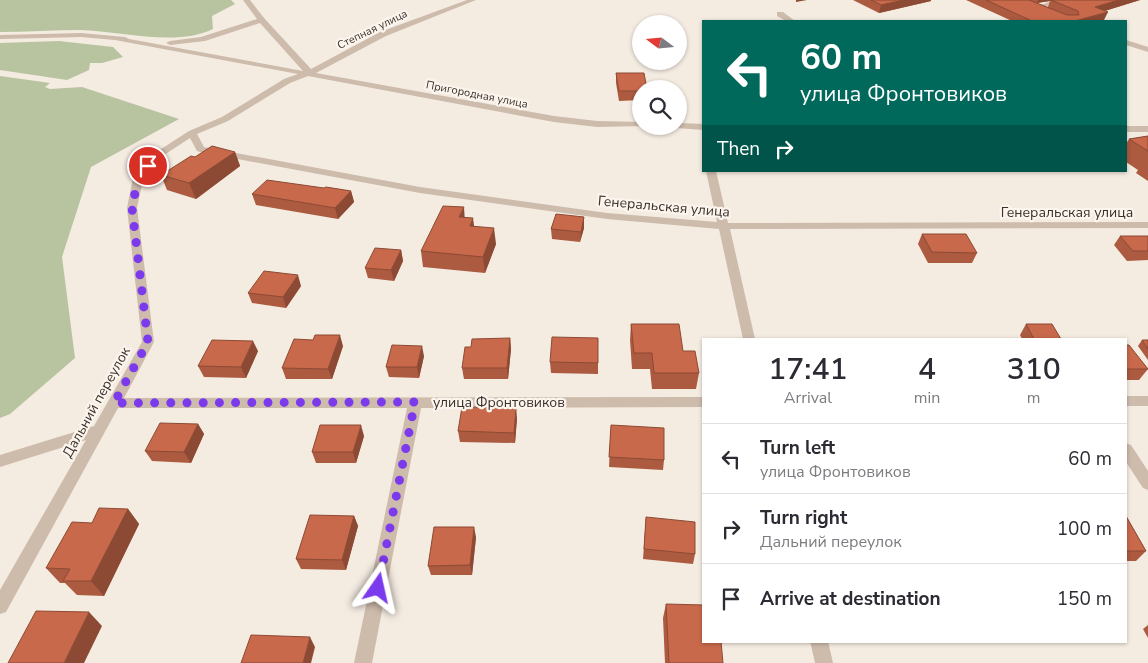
<!DOCTYPE html>
<meta charset="utf-8">
<style>
body{margin:0;font-family:"Nunito Sans",sans-serif;background:#f2f2f3;color:#2b2b33;height:100vh;display:flex;flex-direction:column;font-size:19px;white-space:nowrap}
*{box-sizing:border-box;margin:0}
p{font-size:16px;color:#7c7c81}
.icon{flex:none;width:28px;height:28px;fill:none;stroke:currentColor;stroke-width:2;stroke-linecap:round;stroke-linejoin:round}
.map{position:relative;flex:1;overflow:hidden}
.drawer{position:absolute;left:702px;top:338px;width:425px;height:305px;display:flex;flex-direction:column;background:#fff;border-radius:0px;box-shadow:0 1px 4px #0004}
.drawer>*{flex:none}
.hud{position:absolute;left:702px;top:20px;width:425px;height:152px;border-radius:0px;box-shadow:0 1px 4px #0004;background:#00695c;color:#fff;overflow:hidden}
.needle{width:32px;rotate:286deg}
.tools{position:absolute;left:632px;top:15px;display:grid;gap:10px}
.tools a{display:grid;place-items:center;width:55px;height:55px;border-radius:50%;background:#fff;box-shadow:0 1px 4px #0004;font-size:25px}
.pin{position:absolute;display:grid;place-items:center;width:42px;height:42px;color:#fff;margin:-21px;border:2px solid #fff;border-radius:50%;box-shadow:0 1px 5px #0007}
.me{position:absolute;width:55px;margin:-28px;rotate:11deg;stroke-linejoin:round;filter:drop-shadow(0 0 4px #0008)}
.turn{display:flex;align-items:center;gap:18px;height:105px;padding:0 15px;font-size:22px}
.turn .icon{width:65px;height:65px;stroke-width:2.5}
.turn b{display:block;font-size:35px;line-height:42px}
.then{display:flex;align-items:center;height:48px;padding:0 15px;background:#0003;gap:10px;font-size:19px}
.eta{display:flex;justify-content:space-evenly;align-items:center;height:85px;text-align:center}
.eta b{font-size:30px;font-weight:600;line-height:35px}
ul{padding:0;list-style:none}
li{display:flex;align-items:center;gap:15px;height:70px;padding:0 15px;border-top:1px solid #e1e1e2}
li div{flex:1}
li b{display:block;font-size:19px}
li em{font-style:normal}
.map>svg:first-child{display:block}
.green{fill:#b8c4a0}
.lines{fill:none;stroke-linecap:round;stroke-linejoin:round}
.minor{fill:#cdbbac;fill-rule:evenodd}
.wall{fill:#ac5a40;fill-rule:evenodd}
.shaded-wall{fill:#8c4a34}
.building{fill:#c8694b;stroke:#8c4a34}
.route{stroke:#7c3aed;stroke-width:9;stroke-dasharray:0 16.2}
.labels{text-anchor:middle;stroke-width:4.5;stroke-linejoin:round;paint-order:stroke}
.far-street-label{font-size:11px;fill:#3b302b;stroke:#fbf5ee}
.street-label{font-size:14px;fill:#3b302b;stroke:#fbf5ee}
</style>
<div class="map">
<svg width="1148" height="663" viewBox="0 0 1148 663">
<rect width="100%" height="100%" fill="#f4ebe1"/>
<!-- green -->
<g class="green">
<path d="M0 0H231L235 4 212 16 213 29C176 47 121 31 80 30 54 30 27 32 0 32Z"/>
<polygon points="59,41 113,47 123,57 102,63 90,63 89,70 67,80 0,70 0,43"/>
<polygon points="0,76 50,83 45,87 50,89 82,87 179,119 91,167 62,257 75,358 10,414 0,418"/>
</g>
<g class="lines">
<!-- minor -->
<g class="minor">
<polygon points="243,0 250,0 264,18 311,69 380,32 467,0 476,0 386,36 316,73 554,116 597,121 641,122 641,126 645,126 597,127 554,122 308,76 290,83 228,121 197,134 204,147 420,187 607,213 717,222 706,171 716,171 728,223 1148,222 1148,228 730,229 755,339 743,339 719,229 607,219 420,193 200,152 197,151 190,138 161,157 143,179 137,208 154,342 124,398 704,397 704,407 421,408 372,663 354,663 407,408 118,408 6,612 0,614 0,590 86,440 0,467 0,455 94,426 142,342 127,208 133,178 155,153 189,131 222,117 284,79 298,74 115,40 81,37 0,39 0,35 81,33 125,37 129,39 303,71 260,23 205,41 170,45 166,43 170,41 201,37 257,19"/>
<polygon points="1055,0 1066,0 1035,10 1031,8"/>
<polygon points="777,12 783,12 795,21 786,21 777,16"/>
<polygon points="1126,40 1148,47 1148,52 1126,45"/>
<polygon points="679,123 704,124 704,130 676,128 675,126 679,126"/>
<rect x="1126" y="126" width="22" height="6"/>
<rect x="1126" y="396" width="22" height="10"/>
<polygon points="1126,443 1131,445 1148,471 1148,490 1143,488 1126,462"/>
<polygon points="810,641 828,641 833,663 815,663"/>
</g>
</g>
<!-- wall -->
<g class="wall">
<polygon points="853,0 931,0 931,1 879,13"/>
<path d="M966 0H1140L1105 11 1104 20 1100 21H1012ZM1050 1 1048 7 1037 3Z"/>
<polygon points="616,73 641,89 641,100 619,101 616,83"/>
<polygon points="1148,136 1148,181 1136,173 1138,170 1126,162 1126,144 1129,139"/>
<polygon points="235,152 240,166 196,199 167,190 161,175 195,157"/>
<polygon points="324,188 351,191 354,202 338,219 256,205 252,194"/>
<polygon points="465,217 474,226 496,244 485,273 423,267 421,251"/>
<polygon points="584,217 584,228 580,242 552,239 551,229"/>
<polygon points="922,234 977,253 972,263 928,263 918,244"/>
<polygon points="1120,236 1148,236 1148,260 1127,261 1114,245"/>
<polygon points="401,250 403,261 394,281 368,278 365,268"/>
<polygon points="301,286 286,308 252,303 248,293"/>
<polygon points="631,324 683,351 699,373 696,389 652,389 650,369 632,369 630,340"/>
<polygon points="1026,324 1061,339 1022,339 1020,335"/>
<polygon points="510,338 511,349 508,379 464,379 462,368 471,347"/>
<polygon points="598,338 598,374 551,373 550,362"/>
<polygon points="1142,340 1148,340 1148,360 1138,346"/>
<polygon points="1126,345 1148,369 1139,380 1126,380"/>
<polygon points="343,346 332,379 286,379 282,368"/>
<polygon points="258,351 246,378 204,377 198,366"/>
<polygon points="424,356 419,378 389,377 386,367"/>
<polygon points="517,418 515,443 460,442 458,431"/>
<polygon points="198,424 204,434 191,463 152,461 145,451"/>
<polygon points="611,425 664,460 663,470 609,467"/>
<polygon points="364,436 356,463 316,463 312,452"/>
<polygon points="128,509 139,524 104,596 77,595 65,583 60,583 46,568 92,523"/>
<polygon points="354,516 358,526 346,570 301,569 296,559"/>
<polygon points="1126,516 1146,551 1136,561 1126,561"/>
<polygon points="646,517 695,554 693,564 643,559"/>
<polygon points="476,537 472,575 431,575 428,566"/>
<polygon points="666,604 723,663 665,663 663,618"/>
<polygon points="1148,625 1148,638 1143,629"/>
</g>
<!-- shaded-wall -->
<g class="shaded-wall">
<polygon points="796,0 807,0 796,2"/>
<polygon points="904,0 931,0 931,1 879,13 881,5"/>
<polygon points="1038,0 1058,0 1051,0 1050,1 1037,3"/>
<polygon points="1119,0 1140,0 1091,15 1095,7"/>
<polygon points="1108,12 1104,20 1100,21 1075,21"/>
<polygon points="235,152 240,166 196,199 189,183"/>
<polygon points="351,191 354,202 338,219 335,208"/>
<polygon points="464,207 465,223 459,217"/>
<polygon points="584,217 584,228 580,242 581,232"/>
<polygon points="473,218 475,233 470,226"/>
<polygon points="494,228 496,244 485,273 483,257"/>
<polygon points="401,250 403,261 394,281 391,270"/>
<polygon points="298,275 301,286 286,308 283,297"/>
<polygon points="340,335 343,346 332,379 328,369"/>
<polygon points="510,338 511,349 508,379 507,368"/>
<polygon points="253,341 258,351 246,378 241,367"/>
<polygon points="422,346 424,356 419,378 417,367"/>
<polygon points="516,408 517,418 515,443 514,433"/>
<polygon points="198,424 204,434 191,463 184,452"/>
<polygon points="361,425 364,436 356,463 353,452"/>
<polygon points="128,509 139,524 104,596 91,581"/>
<polygon points="354,516 358,526 346,570 342,560"/>
<polygon points="474,527 476,537 472,575 470,565"/>
<polygon points="89,612 102,626 84,663 64,663"/>
<polygon points="310,637 315,647 311,663 303,663"/>
</g>
<!-- building -->
<g class="building">
<polygon points="871,0 904,0 881,5"/>
<polygon points="986,0 1029,0 1067,15 1079,15 1078,11 1051,0 1119,0 1095,7 1108,12 1075,21 1032,21"/>
<polygon points="616,73 644,73 647,89 641,89 641,91 619,91"/>
<polygon points="1148,136 1148,151 1129,139"/>
<polygon points="212,146 235,152 189,183 161,175 191,156 195,157"/>
<polygon points="267,180 324,188 326,187 351,191 335,208 252,194"/>
<polygon points="443,206 464,207 459,217 473,218 470,226 494,228 483,257 421,251"/>
<polygon points="556,214 584,217 581,232 551,229"/>
<polygon points="922,234 966,234 977,253 932,252"/>
<polygon points="1120,236 1148,236 1148,251 1133,251"/>
<polygon points="375,248 401,250 391,270 365,268"/>
<polygon points="264,271 298,275 283,297 248,293"/>
<polygon points="631,324 679,324 683,351 695,351 699,373 654,373 652,353 634,353"/>
<polygon points="1026,324 1052,324 1061,339 1034,339"/>
<polygon points="315,335 340,335 328,369 282,368 294,339 313,340"/>
<polygon points="552,337 598,338 598,363 550,362"/>
<polygon points="510,338 507,368 462,368 465,347 471,347 472,339"/>
<polygon points="212,340 253,341 241,367 198,366"/>
<polygon points="1142,340 1148,340 1148,349"/>
<polygon points="392,345 422,346 417,367 386,367"/>
<polygon points="1126,345 1129,345 1148,369 1126,369"/>
<polygon points="462,407 516,408 514,433 458,431"/>
<polygon points="160,423 198,424 184,452 145,451"/>
<polygon points="320,425 361,425 353,452 312,452"/>
<polygon points="611,425 664,428 664,460 609,457"/>
<polygon points="99,508 128,509 91,581 63,581 70,569 46,568 72,522 92,523"/>
<polygon points="310,515 354,516 342,560 296,559"/>
<polygon points="1126,516 1146,551 1126,551"/>
<polygon points="646,517 695,522 695,554 644,549"/>
<polygon points="434,527 474,527 470,565 428,566"/>
<polygon points="666,604 704,605 704,641 721,641 723,663 669,663"/>
<polygon points="36,611 89,612 64,663 8,663"/>
<polygon points="251,635 310,637 303,663 241,663"/>
</g>
<g class="lines">
<!-- route -->
<polyline class="route" points="148,166 138,178 132,208 148,342 114,403 415,402 378,588"/>
</g>
<g class="labels">
<!-- far-street labels -->
<g class="far-street-label">
<text transform="translate(372 29) rotate(-26)" y="4">Степная улица</text>
<text transform="translate(477 94) rotate(11)" y="4">Пригородная улица</text>
</g>
<!-- street labels -->
<g class="street-label">
<text transform="translate(664 206) rotate(5)" y="5">Генеральская улица</text>
<text x="1067" y="217">Генеральская улица</text>
<text transform="translate(96 402) rotate(-61)" y="5">Дальний переулок</text>
<text x="499" y="407">улица Фронтовиков</text>
</g>
</g>
</svg>
<div class="tools">
<a><svg class="needle" viewBox="-14 -14 28 28"><path d="M0-13l5 13h-10z" fill="#e53935"/><path d="M0 13l5-13h-10z" fill="#7c7c81"/></svg></a>
<a><svg class="icon" aria-label="search" viewBox="0 0 24 24"><circle cx="10" cy="10" r="6"/><path d="M15 15l6 6"/></svg></a>
</div>
<div class="pin" style="left:148px;top:166px;background:#d93025"><svg class="icon" aria-label="arrive" viewBox="0 0 24 24"><path d="M6 21V4h12l-3 4 3 4H6"/></svg></div>
<svg class="me" style="left:378px;top:588px" viewBox="-20 -20 40 40"><path d="M0-17L14 15 0 8-14 15z" fill="#7c3aed" stroke="#fff" stroke-width="4"/></svg>
<div class="hud">
<div class="turn"><svg class="icon" aria-label="left" viewBox="0 0 24 24"><path d="M17 20v-9H6M10 6l-5 5 5 5"/></svg><div><b>60 m</b>улица Фронтовиков</div></div>
<div class="then">Then<svg class="icon" aria-label="right" viewBox="0 0 24 24"><path d="M7 20v-9h11M14 6l5 5-5 5"/></svg></div>
</div>
<section class="drawer">
<div class="eta">
<div><b>17:41</b><p>Arrival</p></div>
<div><b>4</b><p>min</p></div>
<div><b>310</b><p>m</p></div>
</div>
<ul>
<li><svg class="icon" aria-label="left" viewBox="0 0 24 24"><path d="M17 20v-9H6M10 6l-5 5 5 5"/></svg><div><b>Turn left</b><p>улица Фронтовиков</p></div><em>60 m</em></li>
<li><svg class="icon" aria-label="right" viewBox="0 0 24 24"><path d="M7 20v-9h11M14 6l5 5-5 5"/></svg><div><b>Turn right</b><p>Дальний переулок</p></div><em>100 m</em></li>
<li><svg class="icon" aria-label="arrive" viewBox="0 0 24 24"><path d="M6 21V4h12l-3 4 3 4H6"/></svg><div><b>Arrive at destination</b></div><em>150 m</em></li>
</ul>
</section>
</div>
